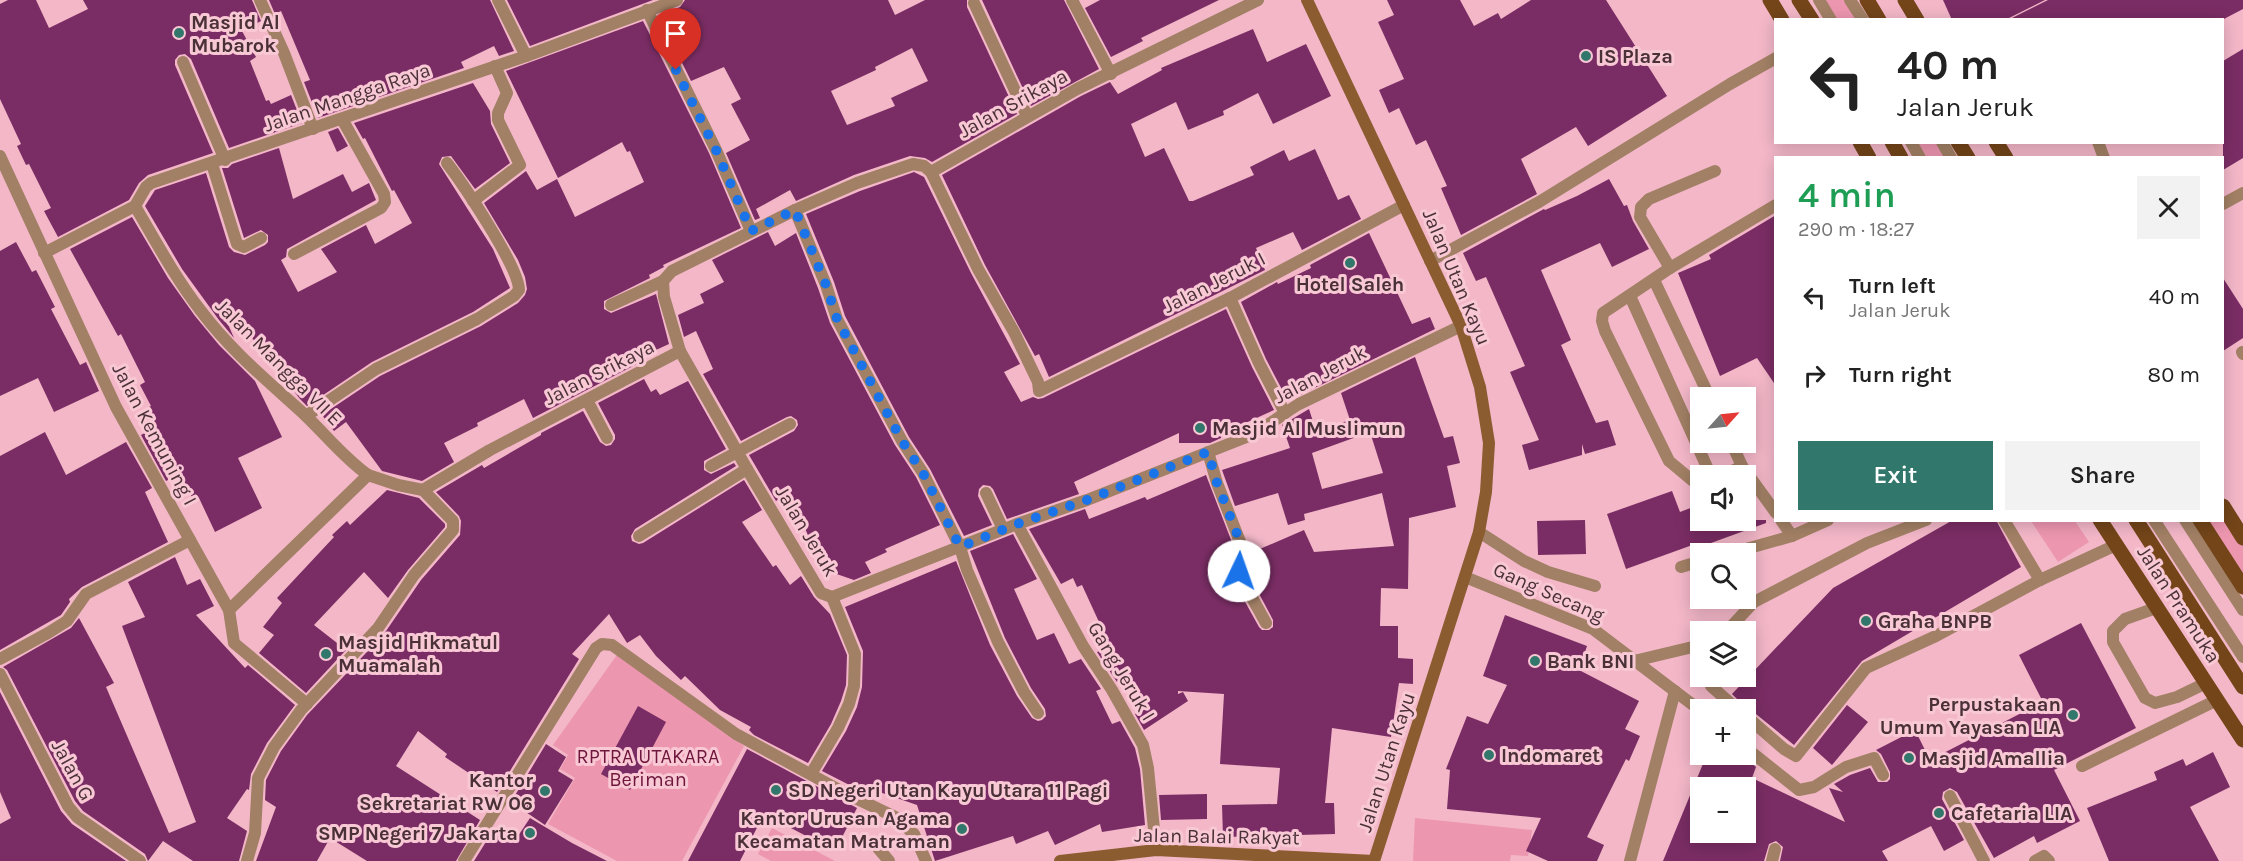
<!DOCTYPE html>
<meta charset="utf-8">
<style>
body{margin:0;font-family:Karla,sans-serif;background:#f2f2f2;color:#222;height:100vh;display:flex;flex-direction:column;font-size:22px;white-space:nowrap}
*{box-sizing:border-box;margin:0}
p{font-size:20px;color:#767676}
.icon{flex:none;width:33px;height:33px;fill:none;stroke:currentColor;stroke-width:2;stroke-linecap:round;stroke-linejoin:round}
.map{position:relative;flex:1;overflow:hidden}
.details{position:absolute;left:1774px;top:156px;width:450px;height:366px;display:flex;flex-direction:column;background:#fff;border-radius:0px;box-shadow:0 3px 15px #0003}
.details>*{flex:none}
.banner{position:absolute;left:1774px;top:18px;width:450px;height:126px;border-radius:0px;box-shadow:0 3px 15px #0003;background:#fff;color:#222;overflow:hidden}
.needle{width:39px;rotate:63deg}
.buttons{position:absolute;left:1690px;top:387px;display:grid;gap:12px}
.buttons a{display:grid;place-items:center;width:66px;height:66px;border-radius:0px;background:#fff;box-shadow:0 3px 15px #0003;font-size:30px}
.pin{position:absolute;display:grid;place-items:center;width:51px;height:51px;color:#fff;margin:-62px -26px;border-radius:50% 50% 50% 0;rotate:-45deg;box-shadow:0 0 6px #0007}
.pin .icon{rotate:45deg}
.me{position:absolute;width:66px;margin:-33px;rotate:3deg;stroke-linejoin:round;filter:drop-shadow(0 0 4px #0008)}
.turn{display:flex;align-items:center;gap:21px;height:126px;padding:0 24px;font-size:27px}
.turn .icon{width:78px;height:78px;stroke-width:2.5}
.turn b{display:block;font-size:42px;line-height:51px}
.round{display:grid;place-items:center;flex:none;width:63px;height:63px;border-radius:0px;background:#f2f2f2}
.overview{display:flex;align-items:center;justify-content:space-between;height:102px;padding:0 24px}
h1{font-size:36px;font-weight:600;line-height:45px;color:#1e9e55}
.action{display:flex;gap:12px;margin-top:auto;padding:12px 24px}
.action a{flex:1;height:69px;border-radius:0px;background:#32776b;color:#fff;font-size:24px;font-weight:600;line-height:69px;text-align:center}
.action a+a{background:#f2f2f2;color:#222}
ul{padding:0;list-style:none}
li{display:flex;align-items:center;gap:18px;height:78px;padding:0 24px}
li div{flex:1}
li b{display:block;font-size:22px}
li em{font-style:normal}
.map>svg:first-child{display:block}
.green{fill:#ed96b0}
.building{fill:#7a2d64;fill-rule:evenodd}
.lines{fill:none;stroke-linecap:round;stroke-linejoin:round}
.lane{stroke:#a28065;stroke-width:12}
.street{stroke:#a28065;stroke-width:12}
.secondary{stroke:#8c5c31;stroke-width:12}
.primary{stroke:#734519;stroke-width:15}
.route{stroke:#1a73e8;stroke-width:10;stroke-dasharray:0 18}
.poi-dot{fill:#32776b;stroke:#f9c8d5;stroke-width:2}
.labels{text-anchor:middle;stroke-width:6;stroke-linejoin:round;paint-order:stroke}
.poi-label{font-size:20px;font-weight:bold;fill:#4a3138;stroke:#f9c8d5;text-anchor:start}
.street-label{font-size:20px;fill:#4a3138;stroke:#f9c8d5}
.park-label{font-size:20px;fill:#6e163b;stroke:#f9c8d5}
</style>
<div class="map">
<svg width="2243" height="861" viewBox="0 0 2243 861">
<rect width="100%" height="100%" fill="#f3b7c8"/>
<!-- green -->
<g class="green">
<polygon points="1819,0 1850,0 1863,19 1831,19"/>
<polygon points="1911,143 1942,143 1951,157 1920,157"/>
<polygon points="2223,505 2243,538 2243,586 2201,521 2223,520"/>
<polygon points="2031,521 2075,521 2089,542 2058,562"/>
<polygon points="619,652 744,746 682,861 617,861 548,824 575,778 560,769 568,755 553,745"/>
<polygon points="1415,818 1532,830 1528,856 1511,855 1510,861 1413,861"/>
<polygon points="772,828 835,861 771,861 758,854"/>
</g>
<!-- building -->
<g class="building">
<polygon points="8,0 36,0 49,28 88,9 83,0 252,0 261,21 242,31 256,57 250,61 266,101 269,100 271,104 291,95 302,123 229,148 191,59 185,54 179,55 175,60 175,65 213,153 148,175 139,183 129,200 58,237 44,211 51,208 29,164 26,165 17,146 21,144 0,99 0,4"/>
<polygon points="269,0 490,0 514,51 499,56 494,46 461,62 464,68 318,118 304,82 310,80 281,11 275,14"/>
<polygon points="507,0 653,0 530,46"/>
<path d="M685 0H888L895 15 925 0H967V7L1017 114 932 162 925 158 910 156 854 175 796 201 790 190 756 209 760 218 755 220 726 153 750 140 731 104 741 99 724 67 691 81 659 16 680 7ZM912 48 928 81 891 98 895 106 847 125 831 91 876 70 875 67Z"/>
<polygon points="982,0 1064,0 1099,69 1031,106"/>
<polygon points="1100,0 1219,0 1141,38 1143,41 1111,57 1085,8"/>
<polygon points="1387,0 1460,0 1474,26 1498,13 1501,19 1531,0 1606,0 1667,96 1588,146 1576,127 1521,159 1537,194 1461,235 1441,188 1447,186 1426,140 1416,145 1399,108 1389,113 1379,90 1404,79 1378,22 1394,15"/>
<polygon points="1943,0 2045,0 2005,20 1952,20"/>
<polygon points="2048,0 2243,0 2243,9 2222,20 2008,20"/>
<polygon points="643,21 709,153 741,228 663,265 664,267 649,275 650,278 604,301 604,309 611,313 656,294 669,344 634,360 637,364 533,418 524,399 477,423 478,426 444,443 454,462 422,481 382,471 346,422 334,431 322,415 380,376 481,326 518,303 525,295 527,289 525,277 518,260 484,203 526,171 537,190 557,179 575,217 644,182 630,151 627,152 622,142 558,178 506,71"/>
<polygon points="1253,29 1267,62 1306,44 1331,96 1273,124 1258,93 1223,111 1224,115 1188,130 1176,102 1131,124 1145,157 1164,148 1189,201 1193,201 1254,175 1250,167 1284,150 1289,161 1315,149 1338,200 1349,195 1361,219 1302,250 1293,232 1256,248 1265,270 1049,377 1039,354 1035,356 985,265 942,175 1081,96 1110,82 1118,94 1162,70 1161,68"/>
<polygon points="2243,49 2243,158 2223,170 2223,61"/>
<polygon points="473,83 490,111 491,124 510,163 475,189 451,156 442,157 439,164 493,249 510,288 473,312 372,362 307,406 300,399 231,311 224,315 234,338 219,320 182,269 145,206 155,190 206,173 229,247 234,252 245,255 265,245 268,242 268,235 261,230 244,238 222,168 228,168 232,164 279,148 293,199 343,174 352,192 369,183 376,200 287,249 286,257 281,260 298,292 337,272 321,249 366,225 375,244 412,223 394,190 392,191 365,138 363,139 354,123"/>
<polygon points="338,128 348,146 337,152 328,132"/>
<polygon points="914,172 924,177 971,273 1020,364 1004,372 1021,402 1033,397 1038,399 1043,398 1226,309 1252,367 1274,410 1221,434 1221,438 1210,443 1179,443 1179,433 1074,482 1079,494 1007,519 993,489 990,486 983,485 979,489 978,496 992,525 964,536 930,469 909,437 845,316 834,282 806,214 860,191"/>
<polygon points="1609,179 1624,206 1627,205 1633,221 1649,249 1612,267 1600,243 1541,270 1571,340 1561,345 1596,423 1608,420 1616,445 1585,454 1582,444 1582,455 1529,470 1522,445 1539,440 1510,372 1525,366 1486,277 1476,281 1463,253 1544,209 1545,210 1577,196"/>
<polygon points="1776,215 1776,386 1757,358 1720,376 1678,273 1711,259 1709,255"/>
<polygon points="132,217 168,278 195,316 219,345 255,381 282,437 238,458 262,508 215,532 199,498 194,501 180,474 166,481 141,435 152,429 143,410 151,406 140,385 145,382 121,334 118,336 70,249"/>
<polygon points="768,232 775,246 796,233 818,288 830,323 895,445 916,477 940,525 885,549 887,552 865,562 871,573 854,580 822,569 790,492 776,501 749,455 794,431 798,425 797,420 791,416 787,417 741,441 703,374 713,369 696,331 684,337 678,315 704,303 700,294 724,282 712,260"/>
<polygon points="1369,233 1412,324 1430,317 1435,329 1288,401 1266,359 1241,302 1277,282 1278,284 1311,268 1310,265"/>
<polygon points="16,242 32,272 36,270 55,307 51,309 80,365 86,362 99,391 54,412 38,378 0,396 0,251"/>
<polygon points="2223,278 2243,309 2243,338 2223,351"/>
<path d="M1415 357 1444 438 1453 436 1460 463 1447 466 1456 507 1409 518 1408 589 1381 588 1380 626H1398V658L1413 659V684L1399 683 1391 737 1332 728 1325 803H1334L1335 834 1223 837 1222 805 1277 804 1280 768 1220 764 1224 694 1178 691V694L1183 692 1188 701 1144 730 1135 714 1145 709 1130 676 1117 682 1097 652 1104 649 1099 637 1105 635 1082 585 1077 587 1073 578 1061 584 1029 529 1085 509 1089 519 1145 497 1147 500 1206 475 1238 558 1231 569 1233 580 1259 627 1262 630H1269L1273 627V620L1248 573 1254 562 1253 552 1304 530 1314 552 1394 546 1382 493 1304 514 1305 520 1288 525 1278 493 1235 506 1222 470 1290 448 1282 425 1309 409 1316 431 1350 420 1341 393ZM1370 432 1383 473 1322 489 1312 453Z"/>
<polygon points="644,379 651,392 656,389 660,395 688,381 726,449 704,461 704,470 711,474 734,463 736,466 635,529 631,536 632,541 639,544 643,543 744,480 762,510 742,522 773,567 776,565 790,585 801,576 814,597 830,614 847,655 846,685 841,701 831,724 808,763 754,735 749,730 751,727 720,710 685,676 681,680 656,656 640,635 627,643 609,614 572,654 579,659 497,792 445,757 447,754 418,731 396,766 480,820 456,861 367,861 330,838 317,861 256,861 276,807 265,800 266,780 281,751 307,715 384,634 421,580 460,535 461,521 459,516 436,492 482,465 484,468 541,435 541,433 583,411 600,442 606,446 611,445 615,439 615,435 598,403"/>
<polygon points="45,432 66,475 126,442 152,488 145,492 168,542 82,587 69,599 70,602 61,615 0,650 0,456"/>
<polygon points="387,490 419,498 445,524 445,527 408,570 388,598 364,572 314,625 346,650 306,693 259,653 274,635 263,627 282,603 277,598 334,537 332,535 347,521 350,525"/>
<polygon points="1672,491 1680,512 1701,504 1701,520 1766,520 1766,523 1700,547 1698,543 1626,569 1607,514"/>
<polygon points="1585,520 1586,554 1538,555 1537,521"/>
<polygon points="1953,520 1996,520 2021,567 1862,661 1794,745 1751,710 1746,708 1732,694 1833,588"/>
<polygon points="1013,534 1037,579 1014,589 1037,640 1054,633 1069,664 1081,659 1101,689 1096,691 1112,724 1120,721 1135,748 1140,769 1145,825 1102,832 1100,824 1055,845 1048,831 1016,844 1013,836 935,861 917,805 868,788 865,793 822,771 846,731 857,707 862,687 863,651 845,607 956,561 990,645 1017,696 1032,718 1038,721 1042,720 1046,716 1045,709 1031,688 1005,638 970,551"/>
<polygon points="175,557 187,585 200,579 214,606 196,615 245,668 248,665 295,705 267,743 251,774 249,790 247,789 227,818 247,831 239,861 193,861 163,841 148,861 145,854 83,811 75,801 7,670 3,667 71,628 79,618 114,683 106,687 169,833 196,822 122,626 145,617 128,582"/>
<polygon points="1505,615 1587,646 1579,670 1639,701 1625,729 1640,736 1629,761 1626,759 1587,837 1604,845 1597,861 1548,861 1526,851 1541,818 1447,809 1450,770 1446,769 1467,716 1488,724 1507,685 1483,676"/>
<path d="M2081 623 2136 728 2054 770 2080 821 2037 843 2034 836 1994 858 1957 792 1950 788 1943 792 1942 799 1964 840 1944 851 1931 826 1882 851 1888 861H1780L1783 847 1776 841 1769 844 1764 861H1663L1707 754H1741L1756 767 1752 778 1845 822 1829 788 1843 792 1834 784 1850 775 1870 768 1878 782H1887L1890 779V772L1881 754 1876 750 1915 730 1930 760 2043 702 2019 655ZM1701 788H1746V832H1701Z"/>
<polygon points="0,692 61,811 72,824 126,861 0,861 0,824 11,818 0,792"/>
<polygon points="1847,705 1868,722 1832,765 1813,748"/>
<polygon points="638,706 666,722 630,790 601,774"/>
<polygon points="546,744 566,757 558,771 573,780 545,825 511,802"/>
<polygon points="747,749 857,808 835,851 764,814 740,861 688,861"/>
<polygon points="2213,752 2230,787 2190,807 2219,861 2109,861 2087,808 2157,780 2154,772 2183,759 2186,766"/>
<polygon points="1207,794 1207,819 1161,820 1159,795"/>
<polygon points="530,818 572,843 607,861 474,861 494,829 514,842"/>
</g>
<g class="lines">
<!-- lane -->
<g class="lane">
<polyline points="1819,0 1831,20"/>
<polyline points="1850,0 1863,20"/>
<polyline points="1911,142 1920,158"/>
<polyline points="1942,142 1951,158"/>
<polyline points="2098,142 2104,158"/>
<polyline points="2223,204 2243,193"/>
<polyline points="1670,268 1640,217 1641,207 1649,199 1715,171"/>
<polyline points="1654,280 1710,398"/>
<polyline points="1630,296 1711,476"/>
<polyline points="2242,352 2243,354"/>
<polyline points="1731,442 1742,466"/>
<polyline points="1722,476 1742,466 1776,513"/>
<polyline points="1701,480 1693,481 1669,461 1605,331 1602,321 1603,313 1670,268 1776,205"/>
<polyline points="1781,520 1792,536"/>
<polyline points="2004,520 2040,580"/>
<polyline points="2154,520 2243,657"/>
<polyline points="2185,520 2243,610"/>
<polyline points="1479,532 1524,561 1548,572 1595,586"/>
<polyline points="1728,554 1792,536 1828,520"/>
<polyline points="1681,567 1701,561"/>
<polyline points="2156,608 2125,619 2113,631 2113,642 2145,698 2155,703 2177,697 2206,683"/>
<polyline points="1726,632 1754,602 1867,543 1926,520"/>
<polyline points="1634,661 1701,645"/>
<polyline points="1709,676 1711,686 1738,710"/>
<polyline points="1746,716 1784,749 1796,756 1866,668 1936,636 2040,580 2116,545"/>
<polyline points="2082,766 2217,700"/>
<polyline points="1950,796 1984,861"/>
<polyline points="878,848 889,861"/>
<polyline points="1630,861 1675,691"/>
<polyline points="2035,861 2044,856 2049,861"/>
</g>
<!-- street -->
<g class="street">
<polyline points="260,0 284,53 313,129"/>
<polyline points="498,0 526,56"/>
<polyline points="1072,0 1111,74"/>
<polyline points="974,3 1027,116"/>
<polyline points="647,10 716,150 751,231"/>
<polyline points="183,62 225,160"/>
<polyline points="0,156 116,407 229,610 234,643 307,704"/>
<polyline points="212,164 237,244 244,247 261,238"/>
<polyline points="931,172 1077,89 1258,0"/>
<polyline points="473,201 520,165 498,120 498,113 507,93 495,66"/>
<path d="M135 206C156 242 176 279 201 311 231 351 269 382 305 415 326 435 344 458 368 475"/>
<polyline points="795,210 826,285 837,319 902,441 923,473 960,547 967,570 998,642 1024,692 1038,713"/>
<polyline points="44,253 135,206 146,187 151,183 526,56 677,0"/>
<polyline points="294,254 381,208 385,202 384,194 342,119"/>
<polyline points="1430,261 1539,202 1730,84 1776,58"/>
<polyline points="1230,298 1259,363 1285,413"/>
<polyline points="611,305 663,281"/>
<path d="M680 351 747 469 821 593 832 597 1017 524 1087 500 1249 436C1267 427 1281 415 1299 404L1461 326"/>
<polyline points="587,400 607,438"/>
<path d="M306 416 376 369 477 319 514 296 519 290C519 267 463 184 447 163"/>
<polyline points="1208,452 1217,483 1246,557 1246,561 1239,571 1240,576 1266,623"/>
<polyline points="711,466 790,424"/>
<polyline points="986,493 1003,529"/>
<polyline points="1017,524 1083,646 1112,690 1143,745 1148,768 1156,850"/>
<polyline points="639,536 747,469"/>
<polyline points="1465,577 1593,629 1701,711"/>
<polyline points="229,610 368,475 398,485 423,490 490,450 680,351 664,297 663,281 672,271 795,210 857,183 913,164 924,166 931,172 978,269 1014,332 1038,382 1039,391 1230,298 1404,205"/>
<polyline points="0,659 48,633 67,621 86,594 190,540"/>
<polyline points="0,674 68,806 77,817 140,861"/>
<polyline points="1746,748 1799,790 1814,787 1846,767 1874,758 1883,775"/>
<polyline points="811,774 838,728 849,704 854,686 855,654 832,597"/>
<polyline points="247,861 255,833 258,778 274,747 301,710 378,628 414,575 453,530 453,521 423,490"/>
<polyline points="464,861 596,648 602,644 612,645 736,734 843,792 895,817 914,834 926,861"/>
<polyline points="1772,861 1775,849"/>
</g>
<!-- secondary -->
<g class="secondary">
<polyline points="1307,0 1461,326 1480,387 1489,443 1486,492 1479,532 1374,861"/>
<polyline points="1060,861 1156,850 1374,861"/>
</g>
<!-- primary -->
<g class="primary">
<polyline points="1770,0 1782,20"/>
<polyline points="1799,0 1812,20"/>
<polyline points="1867,0 1879,20"/>
<polyline points="1905,0 1917,20"/>
<polyline points="1860,142 1869,158"/>
<polyline points="1892,142 1901,158"/>
<polyline points="1958,142 1968,158"/>
<polyline points="1996,142 2006,158"/>
<polyline points="2223,506 2243,538"/>
<polyline points="2100,520 2243,740"/>
<polyline points="2136,520 2243,687"/>
<polyline points="2200,520 2243,587"/>
</g>
</g>
<g class="lines">
<!-- route -->
<polyline class="route" points="676,70 716,150 751,231 795,210 826,285 837,319 902,441 923,473 960,547 1017,524 1087,500 1208,452 1217,483 1246,557 1246,561 1239,571"/>
</g>
<!-- markers -->
<g class="poi-dot">
<circle cx="179" cy="33" r="6"/>
<circle cx="1586" cy="56" r="6"/>
<circle cx="1350" cy="263" r="6"/>
<circle cx="1200" cy="428" r="6"/>
<circle cx="1866" cy="621" r="6"/>
<circle cx="326" cy="654" r="6"/>
<circle cx="1535" cy="661" r="6"/>
<circle cx="2073" cy="715" r="6"/>
<circle cx="1489" cy="755" r="6"/>
<circle cx="1909" cy="758" r="6"/>
<circle cx="776" cy="790" r="6"/>
<circle cx="545" cy="791" r="6"/>
<circle cx="1939" cy="813" r="6"/>
<circle cx="962" cy="829" r="6"/>
<circle cx="530" cy="833" r="6"/>
</g>
<g class="labels">
<!-- poi labels -->
<g class="poi-label">
<text x="191" y="29">Masjid Al<tspan x="191" dy="23">Mubarok</tspan></text>
<text x="1598" y="63">IS Plaza</text>
<text x="1350" y="291" text-anchor="middle">Hotel Saleh</text>
<text x="1212" y="435">Masjid Al Muslimun</text>
<text x="1878" y="628">Graha BNPB</text>
<text x="338" y="649">Masjid Hikmatul<tspan x="338" dy="23">Muamalah</tspan></text>
<text x="1547" y="668">Bank BNI</text>
<text x="2061" y="711" text-anchor="end">Perpustakaan<tspan x="2061" dy="23">Umum Yayasan LIA</tspan></text>
<text x="1501" y="762">Indomaret</text>
<text x="1921" y="765">Masjid Amallia</text>
<text x="533" y="787" text-anchor="end">Kantor<tspan x="533" dy="23">Sekretariat RW 06</tspan></text>
<text x="788" y="797">SD Negeri Utan Kayu Utara 11 Pagi</text>
<text x="1951" y="820">Cafetaria LIA</text>
<text x="950" y="825" text-anchor="end">Kantor Urusan Agama<tspan x="950" dy="23">Kecamatan Matraman</tspan></text>
<text x="518" y="840" text-anchor="end">SMP Negeri 7 Jakarta</text>
</g>
<!-- street labels -->
<g class="street-label">
<text transform="translate(347 97) rotate(-19)" y="7">Jalan Mangga Raya</text>
<text transform="translate(1013 103) rotate(-29)" y="7">Jalan Srikaya</text>
<text transform="translate(1457 277) rotate(67)" y="7">Jalan Utan Kayu</text>
<text transform="translate(1214 282) rotate(-27)" y="7">Jalan Jeruk I</text>
<text transform="translate(279 362) rotate(45)" y="7">Jalan Mangga VII E</text>
<text transform="translate(599 372) rotate(-27)" y="7">Jalan Srikaya</text>
<text transform="translate(1320 374) rotate(-28)" y="7">Jalan Jeruk</text>
<text transform="translate(155 434) rotate(62)" y="7">Jalan Kemuning I</text>
<text transform="translate(807 531) rotate(59)" y="7">Jalan Jeruk</text>
<text transform="translate(1549 592) rotate(24)" y="7">Gang Secang</text>
<text transform="translate(2179 604) rotate(57)" y="7">Jalan Pramuka</text>
<text transform="translate(1122 671) rotate(59)" y="7">Gang Jeruk I</text>
<text transform="translate(1386 762) rotate(-72)" y="7">Jalan Utan Kayu</text>
<text transform="translate(73 770) rotate(61)" y="7">Jalan G</text>
<text transform="translate(1217 836) rotate(1)" y="7">Jalan Balai Rakyat</text>
</g>
<!-- park labels -->
<g class="park-label">
<text x="648" y="763">RPTRA UTAKARA<tspan x="648" dy="23">Beriman</tspan></text>
</g>
</g>
</svg>
<div class="buttons">
<a><svg class="needle" viewBox="-14 -14 28 28"><path d="M0-13l5 13h-10z" fill="#e53935"/><path d="M0 13l5-13h-10z" fill="#767676"/></svg></a>
<a><svg class="icon" aria-label="sound" viewBox="0 0 24 24"><path d="M4 9h4l5-4v14l-5-4H4zM17 9q2 3 0 6"/></svg></a>
<a><svg class="icon" aria-label="search" viewBox="0 0 24 24"><circle cx="10" cy="10" r="6"/><path d="M15 15l6 6"/></svg></a>
<a><svg class="icon" aria-label="layers" viewBox="0 0 24 24"><path d="M12 4l9 5-9 5-9-5zM3 14l9 5 9-5"/></svg></a>
<a>+</a>
<a>−</a>
</div>
<div class="pin" style="left:676px;top:70px;background:#d93025"><svg class="icon" aria-label="arrive" viewBox="0 0 24 24"><path d="M6 21V4h12l-3 4 3 4H6"/></svg></div>
<svg class="me" style="left:1239px;top:571px" viewBox="-20 -20 40 40"><circle r="19" fill="#fff"/><path d="M0-13L10 11 0 6-10 11z" fill="#1a73e8"/></svg>
<div class="banner">
<div class="turn"><svg class="icon" aria-label="left" viewBox="0 0 24 24"><path d="M17 20v-9H6M10 6l-5 5 5 5"/></svg><div><b>40 m</b>Jalan Jeruk</div></div>
</div>
<section class="details">
<div class="overview"><div><h1>4 min</h1><p>290 m · 18:27</p></div><a class="round"><svg class="icon" aria-label="close" viewBox="0 0 24 24"><path d="M6 6l12 12M18 6L6 18"/></svg></a></div>
<ul>
<li><svg class="icon" aria-label="left" viewBox="0 0 24 24"><path d="M17 20v-9H6M10 6l-5 5 5 5"/></svg><div><b>Turn left</b><p>Jalan Jeruk</p></div><em>40 m</em></li>
<li><svg class="icon" aria-label="right" viewBox="0 0 24 24"><path d="M7 20v-9h11M14 6l5 5-5 5"/></svg><div><b>Turn right</b></div><em>80 m</em></li>
</ul>
<div class="action"><a>Exit</a><a>Share</a></div>
</section>
</div>
